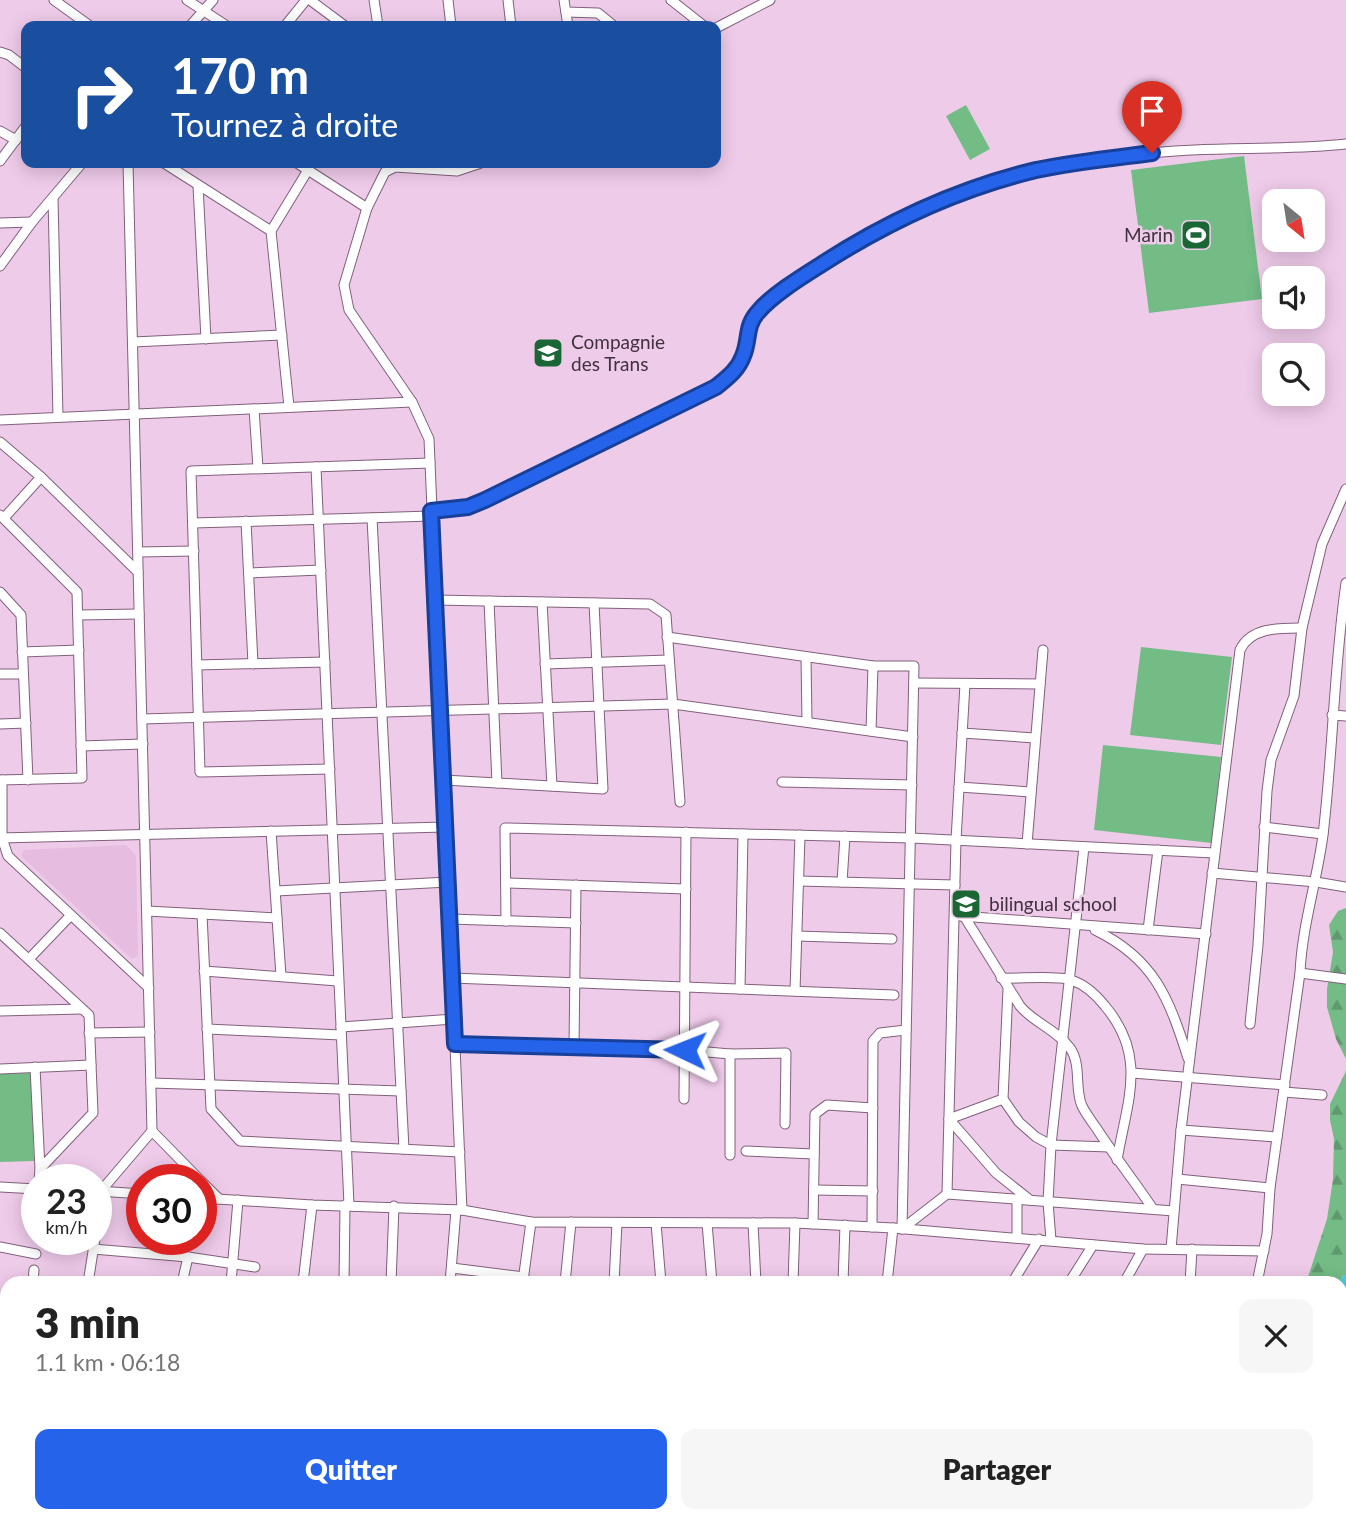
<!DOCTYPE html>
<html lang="fr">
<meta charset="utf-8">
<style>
body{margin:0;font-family:Lato,sans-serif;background:#f6f6f6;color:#222;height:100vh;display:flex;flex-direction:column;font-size:26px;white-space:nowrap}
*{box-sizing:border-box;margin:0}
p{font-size:23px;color:#767676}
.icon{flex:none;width:38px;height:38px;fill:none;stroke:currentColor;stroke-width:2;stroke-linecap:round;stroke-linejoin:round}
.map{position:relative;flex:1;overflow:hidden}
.panel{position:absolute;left:0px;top:1276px;width:1348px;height:247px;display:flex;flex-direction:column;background:#fff;border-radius:21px 21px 0 0;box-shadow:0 4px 18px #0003}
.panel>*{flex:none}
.banner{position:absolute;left:21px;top:21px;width:700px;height:147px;border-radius:14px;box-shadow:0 4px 18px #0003;background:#1a4fa0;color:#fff;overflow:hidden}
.needle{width:46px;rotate:150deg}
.controls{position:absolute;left:1262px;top:189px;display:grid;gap:14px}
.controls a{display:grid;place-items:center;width:63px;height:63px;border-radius:14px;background:#fff;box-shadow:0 4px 18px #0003;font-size:35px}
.speed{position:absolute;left:21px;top:1164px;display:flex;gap:14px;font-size:35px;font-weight:700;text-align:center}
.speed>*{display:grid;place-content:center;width:91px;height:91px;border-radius:50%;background:#fff;box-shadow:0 4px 18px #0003;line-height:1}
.speed small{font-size:18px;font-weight:400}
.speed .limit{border:10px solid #d22;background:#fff;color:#111}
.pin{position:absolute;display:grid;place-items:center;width:60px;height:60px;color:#fff;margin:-72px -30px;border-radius:50% 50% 50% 0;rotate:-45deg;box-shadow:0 0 7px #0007}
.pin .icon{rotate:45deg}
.me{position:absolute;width:77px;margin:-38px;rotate:272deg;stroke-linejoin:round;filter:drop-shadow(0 0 5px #0008)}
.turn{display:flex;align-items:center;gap:24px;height:147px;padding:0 35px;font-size:32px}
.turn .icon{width:91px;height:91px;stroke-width:2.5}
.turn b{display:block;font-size:49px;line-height:60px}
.round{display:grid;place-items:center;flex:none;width:74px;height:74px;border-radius:14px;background:#f6f6f6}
.summary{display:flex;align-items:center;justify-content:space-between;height:119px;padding:0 35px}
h1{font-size:42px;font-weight:800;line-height:52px}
.cta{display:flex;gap:14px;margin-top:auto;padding:14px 35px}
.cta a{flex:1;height:80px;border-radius:14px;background:#2563eb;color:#fff;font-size:28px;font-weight:800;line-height:80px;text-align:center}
.cta a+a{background:#f6f6f6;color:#222}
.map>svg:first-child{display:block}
.built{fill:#e6bce0}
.grass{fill:url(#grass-dots)}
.forest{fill:url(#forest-firs)}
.pitch{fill:#73bc85}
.water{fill:#46cde4}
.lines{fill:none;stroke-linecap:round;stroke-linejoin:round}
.street-casing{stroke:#80607c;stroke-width:11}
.street{stroke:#fff;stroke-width:9}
.route-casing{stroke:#184099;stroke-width:18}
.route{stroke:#2563eb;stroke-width:12}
.labels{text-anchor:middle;stroke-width:5;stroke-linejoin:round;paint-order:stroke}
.poi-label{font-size:19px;fill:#3f313e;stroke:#efcbea;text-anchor:start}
</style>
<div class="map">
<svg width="1346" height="1522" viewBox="0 0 1346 1522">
<defs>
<pattern id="grass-dots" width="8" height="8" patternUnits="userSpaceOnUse" patternTransform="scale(1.75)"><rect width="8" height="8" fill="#73bc85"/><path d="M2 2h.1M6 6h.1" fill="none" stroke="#60996e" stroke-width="1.8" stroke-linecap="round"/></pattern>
<pattern id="forest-firs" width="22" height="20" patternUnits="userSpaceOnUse" patternTransform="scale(1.75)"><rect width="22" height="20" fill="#73bc85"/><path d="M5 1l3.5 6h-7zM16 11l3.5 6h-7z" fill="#60996e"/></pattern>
</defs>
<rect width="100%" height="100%" fill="#efcbea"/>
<!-- built -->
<polygon class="built" points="126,845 136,856 138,956 132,959 21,856 24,850"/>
<!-- grass -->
<polygon class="grass" points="738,1516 864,1516 863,1522 807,1522"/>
<!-- forest -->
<g class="forest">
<polygon points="1346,908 1346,1059 1336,1039 1327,1007 1327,989 1333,952 1329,925 1338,911"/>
<polygon points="1346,1071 1346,1275 1343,1275 1340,1283 1306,1283 1327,1219 1333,1179 1334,1139 1330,1120 1330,1104"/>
</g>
<!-- pitch -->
<g class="pitch">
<polygon points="966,105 990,149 970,160 946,116"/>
<polygon points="1244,156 1262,299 1149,313 1131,170"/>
<polygon points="1141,647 1232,657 1221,745 1130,735"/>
<polygon points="1103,745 1221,757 1212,843 1094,830"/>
<polygon points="31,1073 34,1161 0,1162 0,1074"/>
</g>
<!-- water -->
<polygon class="water" points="1343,1275 1346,1275 1346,1522 1331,1516 1340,1516 1340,1283"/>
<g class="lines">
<!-- street casing -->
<g class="street-casing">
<g id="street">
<polyline points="54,0 90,26"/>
<polyline points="187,0 227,26"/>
<polyline points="310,0 345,26"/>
<polyline points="374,0 378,26"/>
<polyline points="448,0 451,26"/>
<polyline points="508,0 511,26"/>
<polyline points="564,0 568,26"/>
<polyline points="671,0 704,26"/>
<polyline points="566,12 598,13 614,26"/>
<polyline points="190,26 213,0"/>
<polyline points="285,26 306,0"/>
<polyline points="716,28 770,0"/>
<polyline points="0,52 9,55 26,68"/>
<polyline points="0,131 16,140"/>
<polyline points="0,161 26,126"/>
<polyline points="164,163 271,231"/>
<polyline points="297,163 367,208"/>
<polyline points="198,186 206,339"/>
<polyline points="53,198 58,417"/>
<polyline points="0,223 32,222"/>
<polyline points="0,266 32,222 82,163"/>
<polyline points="133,342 282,335"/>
<polyline points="289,407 271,231 308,170"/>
<polyline points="254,409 258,468"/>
<polyline points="0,420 412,402"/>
<polyline points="0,442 41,477 138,572"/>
<polyline points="316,467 349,1205"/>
<path d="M431 511 468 507 485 500 716 387C727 378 738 370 743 356 750 338 743 323 761 308 841 244 935 196 1034 171 1072 161 1111 157 1150 153 1215 146 1281 151 1346 144"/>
<polyline points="0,515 77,592 82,778 0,780"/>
<polyline points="4,518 41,477"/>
<polyline points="372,518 404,1149"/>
<polyline points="246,521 253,664"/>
<polyline points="193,523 432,516"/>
<polyline points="138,552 194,551"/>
<polyline points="249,573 321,570"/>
<polyline points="0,592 21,615 28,780"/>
<polyline points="436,600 650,604 666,615 680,802"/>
<polyline points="489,601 497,783"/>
<polyline points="542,602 552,786"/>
<polyline points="78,615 139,614"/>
<polyline points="667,637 873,666 914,666 902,1229"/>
<polyline points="22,652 79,650"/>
<polyline points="806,657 807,722"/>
<polyline points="545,664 669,660"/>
<polyline points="197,665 325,662"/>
<polyline points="0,674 23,674"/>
<polyline points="914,683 1040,684"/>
<polyline points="1332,715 1346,716"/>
<polyline points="142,719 673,704 913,737"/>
<polyline points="0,724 26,723"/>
<polyline points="871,731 873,666"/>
<polyline points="962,733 1035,738"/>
<polyline points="81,746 143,744"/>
<polyline points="330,769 200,772 191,471 430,463"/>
<polyline points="2,780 2,838 8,856 149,988"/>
<polyline points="444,780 603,789 594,603"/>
<polyline points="782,782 912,785"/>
<polyline points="959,787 1031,792"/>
<polyline points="1264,827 1323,834"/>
<polyline points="271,831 281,976"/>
<polyline points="0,838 446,827"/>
<polyline points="1027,844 1043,650"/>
<polyline points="1212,873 1316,882 1346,887"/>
<polyline points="799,881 955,885"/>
<polyline points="842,882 845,836"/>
<polyline points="506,883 686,889"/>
<polyline points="276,891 448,882"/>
<polyline points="147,911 277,918"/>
<polyline points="202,914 211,1109 240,1141 460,1152"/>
<polyline points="960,916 1206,934"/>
<path d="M964 916 1020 1006C1034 1023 1056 1029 1070 1048 1082 1065 1074 1088 1082 1106 1086 1114 1092 1122 1097 1129 1115 1157 1135 1182 1153 1209"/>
<polyline points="450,919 576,923"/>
<polyline points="506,921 505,828 911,838 1214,853"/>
<path d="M1095 930C1155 959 1169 999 1188 1058"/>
<polyline points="1148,930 1158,850"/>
<polyline points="0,933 89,1015 93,1113 40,1169"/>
<polyline points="797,936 892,939"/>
<polyline points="29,959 71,915"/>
<polyline points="204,971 338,981"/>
<polyline points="1300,973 1346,979"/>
<polyline points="452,978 894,995"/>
<path d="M1001 978C1018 979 1057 975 1071 980 1084 984 1097 996 1105 1006 1148 1057 1127 1101 1117 1160"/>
<polyline points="740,989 743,834"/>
<polyline points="1008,989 1003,1099 1019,1122 1036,1137 1051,1145 1109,1147"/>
<polyline points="795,991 800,835"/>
<polyline points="0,1011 82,1009"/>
<polyline points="1250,1024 1258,945 1267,791 1271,760 1294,696 1302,628 1322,544 1346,489"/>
<polyline points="341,1027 454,1019"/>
<polyline points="207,1029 341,1035"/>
<polyline points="89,1033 150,1032"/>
<polyline points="455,1044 685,1050 730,1054 786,1053 785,1124"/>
<polyline points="574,1047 576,885"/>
<polyline points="730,1054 730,1155"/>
<polyline points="35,1067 40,1169 39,1180"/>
<polyline points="0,1069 91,1065"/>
<polyline points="1132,1073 1285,1085"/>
<polyline points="151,1083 401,1091"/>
<polyline points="1284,1092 1322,1095"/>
<polyline points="684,1099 686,832"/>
<polyline points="1003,1099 949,1119 996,1173 1030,1200"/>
<polyline points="1181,1130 1277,1137"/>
<polyline points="152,1131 200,1180"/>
<polyline points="746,1151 814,1154"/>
<polyline points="1177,1179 1270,1188"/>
<polyline points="201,1181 219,1199"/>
<polyline points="0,1187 37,1189"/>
<polyline points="814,1190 873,1191"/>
<polyline points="98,1191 142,1194"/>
<polyline points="947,1194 956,840 965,684"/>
<polyline points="201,1198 312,1205 462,1210 531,1222 795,1223 893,1228 1143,1249 1264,1251"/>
<polyline points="1017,1199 1017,1237"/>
<polyline points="462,1210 429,439 412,402 349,310 344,285 367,208 385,172 395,167 457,171 481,163"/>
<polyline points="656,1223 661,1283"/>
<polyline points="707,1223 712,1283"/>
<polyline points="753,1223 756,1283"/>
<polyline points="813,1224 815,1114 827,1105 873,1108"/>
<polyline points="872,1227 873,1041 880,1033 906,1030"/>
<polyline points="96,1229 100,1192 152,1131 128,163"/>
<polyline points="902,1229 947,1194 1174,1211"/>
<polyline points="1051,1240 1048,1202 1051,1145 1084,847"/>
<polyline points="0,1247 36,1254"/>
<polyline points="93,1249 188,1257 255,1267"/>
<path d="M1171 1249 1181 1130 1240 650C1251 627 1280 628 1302 628"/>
<polyline points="452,1268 524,1277"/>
<polyline points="523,1281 531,1222"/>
<polyline points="33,1283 34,1270"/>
<polyline points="88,1283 95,1239"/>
<polyline points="182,1283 188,1257"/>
<polyline points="231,1283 238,1200"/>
<polyline points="303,1283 312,1205"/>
<polyline points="344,1283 345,1205"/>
<polyline points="391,1283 394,1206"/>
<polyline points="450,1283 456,1210"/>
<polyline points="565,1283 571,1222"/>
<polyline points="614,1283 617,1223"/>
<polyline points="793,1283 795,1223"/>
<polyline points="843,1283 845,1225"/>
<polyline points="887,1283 893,1228"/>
<polyline points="1012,1283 1039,1239"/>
<polyline points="1069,1283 1093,1245"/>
<polyline points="1124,1283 1143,1249"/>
<polyline points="1190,1283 1192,1249"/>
<path d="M1257 1283 1267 1234 1270 1188 1300 973C1302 926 1317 881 1323 835 1333 751 1334 666 1346 583"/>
<polyline points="0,1304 7,1305"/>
<polyline points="0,1353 7,1353"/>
<polyline points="0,1458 7,1459"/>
<polyline points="25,1516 25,1522"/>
<polyline points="240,1516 269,1522"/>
<polyline points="729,1516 805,1522"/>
<polyline points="1086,1518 1108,1522"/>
<polyline points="89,1522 90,1516"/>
<polyline points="140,1522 141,1516"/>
<polyline points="191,1522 193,1516"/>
<polyline points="377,1522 377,1516"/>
<polyline points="429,1522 429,1516"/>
<polyline points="482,1522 482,1516"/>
<polyline points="576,1522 577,1516"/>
<polyline points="632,1522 633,1516"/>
<polyline points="684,1522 685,1516"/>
<polyline points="840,1522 841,1516"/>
<polyline points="931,1522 933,1516"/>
<polyline points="1167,1522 1168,1516"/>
<polyline points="1214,1522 1215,1516"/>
</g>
</g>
<!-- street -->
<use href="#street" class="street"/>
</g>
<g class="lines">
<!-- route casing -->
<g class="route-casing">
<path id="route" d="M685 1050 455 1044 431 511 468 507 485 500 716 387C727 378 738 370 743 356 750 340 745 326 758 312 772 295 803 276 822 264 887 222 961 188 1036 170 1074 162 1113 158 1152 153"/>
</g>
<!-- route -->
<use href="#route" class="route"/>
</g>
<!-- icons -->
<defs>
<g id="stadium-square" transform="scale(1.575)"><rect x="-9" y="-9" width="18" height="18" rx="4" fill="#1a6634" stroke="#efcbea"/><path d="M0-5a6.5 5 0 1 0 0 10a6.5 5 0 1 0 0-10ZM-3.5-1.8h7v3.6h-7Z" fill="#fff"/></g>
<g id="school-square" transform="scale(1.575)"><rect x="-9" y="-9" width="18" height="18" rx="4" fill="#1a6634" stroke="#efcbea"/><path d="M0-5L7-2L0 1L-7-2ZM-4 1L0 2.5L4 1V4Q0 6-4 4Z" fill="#fff"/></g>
</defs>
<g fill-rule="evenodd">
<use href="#stadium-square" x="1196" y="235"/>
<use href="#school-square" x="548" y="353"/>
<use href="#school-square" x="966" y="904"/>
</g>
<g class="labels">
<!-- poi labels -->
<g class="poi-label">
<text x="1173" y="242" text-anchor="end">Marin</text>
<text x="571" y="349">Compagnie<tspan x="571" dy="22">des Trans</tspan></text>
<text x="989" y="911">bilingual school</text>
</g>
</g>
</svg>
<div class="controls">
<a><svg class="needle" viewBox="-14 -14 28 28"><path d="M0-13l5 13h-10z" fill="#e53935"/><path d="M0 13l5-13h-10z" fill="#767676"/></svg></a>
<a><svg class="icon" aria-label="sound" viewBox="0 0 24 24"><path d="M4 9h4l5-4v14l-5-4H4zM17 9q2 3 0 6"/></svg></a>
<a><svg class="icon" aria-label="search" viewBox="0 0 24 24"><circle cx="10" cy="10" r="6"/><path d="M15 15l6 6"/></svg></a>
</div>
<div class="speed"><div>23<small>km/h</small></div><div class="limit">30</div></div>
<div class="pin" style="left:1152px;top:153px;background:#d93025"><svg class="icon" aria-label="arrive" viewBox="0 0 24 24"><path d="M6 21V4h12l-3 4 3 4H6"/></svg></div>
<svg class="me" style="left:685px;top:1050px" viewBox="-20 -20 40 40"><path d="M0-17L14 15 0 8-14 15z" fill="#2563eb" stroke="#fff" stroke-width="4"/></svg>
<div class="banner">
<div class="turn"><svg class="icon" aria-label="right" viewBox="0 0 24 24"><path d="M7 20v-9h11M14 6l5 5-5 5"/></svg><div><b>170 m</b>Tournez à droite</div></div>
</div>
<section class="panel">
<div class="summary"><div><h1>3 min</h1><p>1.1 km · 06:18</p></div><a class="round"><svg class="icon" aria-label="close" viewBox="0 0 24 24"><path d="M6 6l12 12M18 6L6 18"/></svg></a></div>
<div class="cta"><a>Quitter</a><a>Partager</a></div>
</section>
</div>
